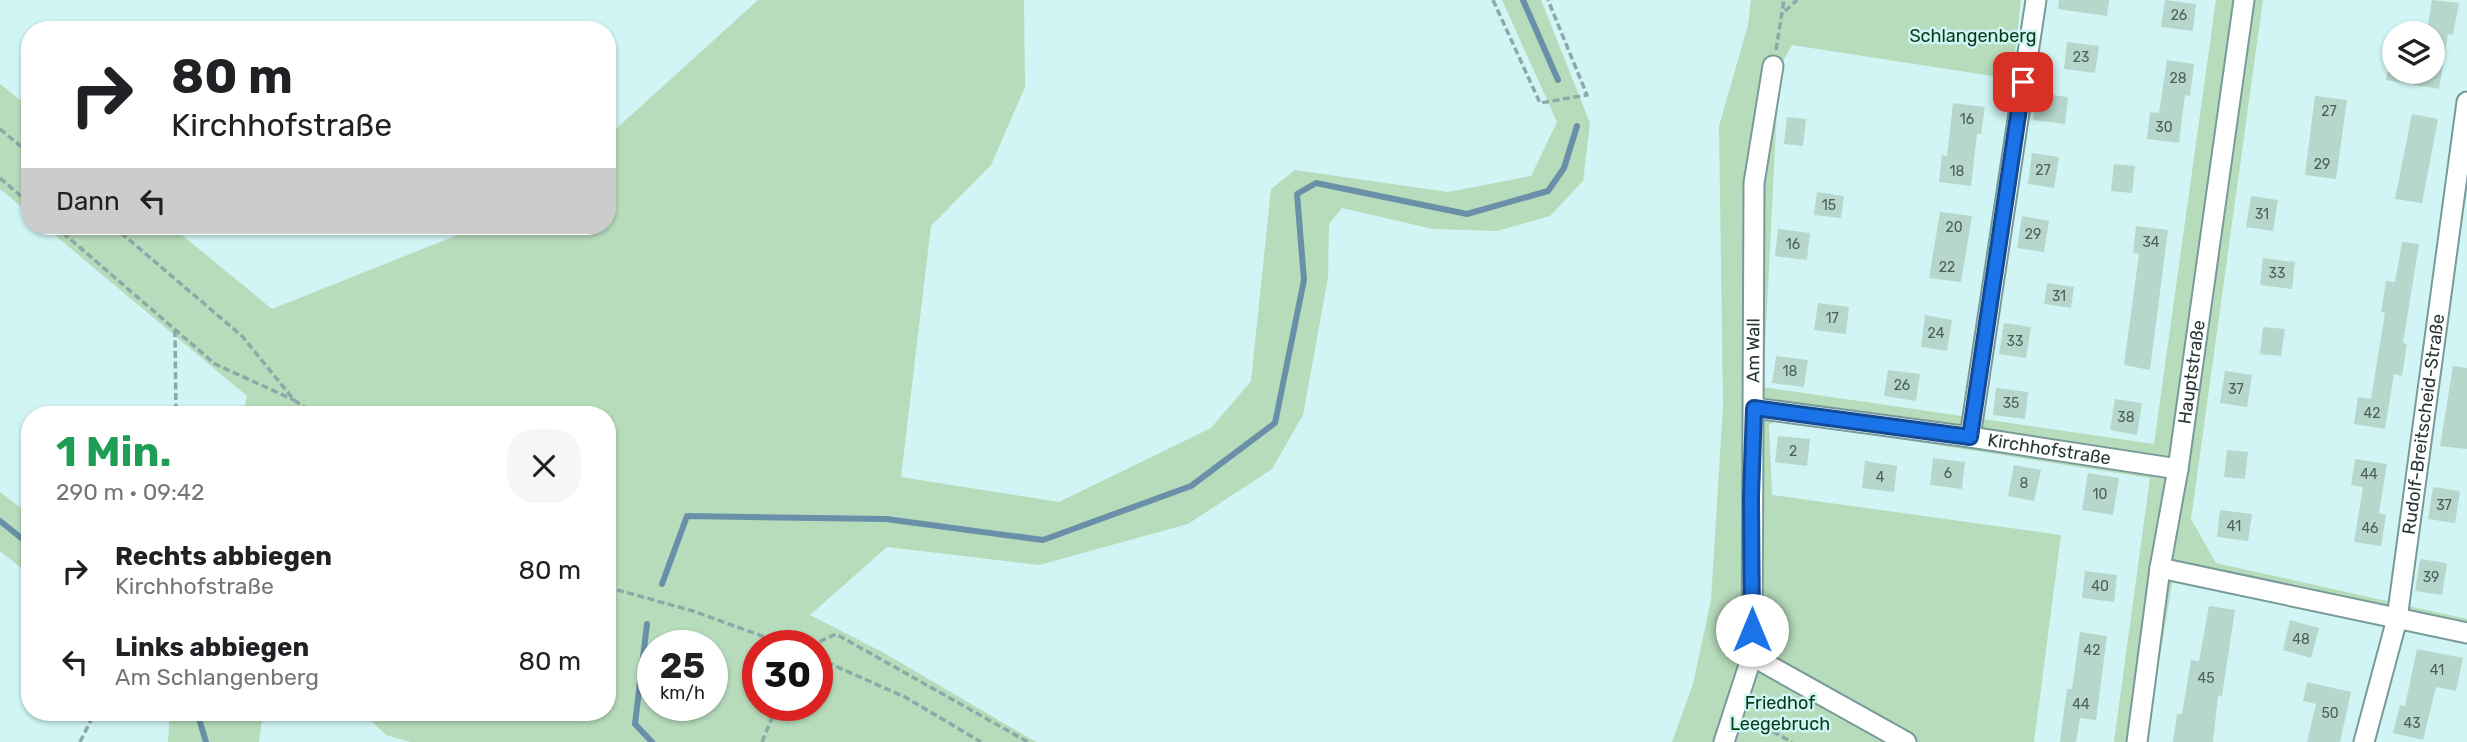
<!DOCTYPE html>
<html lang="de">
<meta charset="utf-8">
<style>
body{margin:0;font-family:Rubik,sans-serif;background:#f6f6f6;color:#202124;height:100vh;display:flex;flex-direction:column;font-size:26px;white-space:nowrap}
*{box-sizing:border-box;margin:0}
p{font-size:23px;color:#757577}
.icon{flex:none;width:38px;height:38px;fill:none;stroke:currentColor;stroke-width:2;stroke-linecap:round;stroke-linejoin:round}
.map{position:relative;flex:1;overflow:hidden}
.sheet{position:absolute;left:21px;top:406px;width:595px;height:315px;display:flex;flex-direction:column;background:#fff;border-radius:28px;box-shadow:0 2px 5px #0004}
.sheet>*{flex:none}
.guide{position:absolute;left:21px;top:21px;width:595px;height:214px;border-radius:28px;box-shadow:0 2px 5px #0004;background:#fff;color:#202124;overflow:hidden}
.buttons{position:absolute;left:2382px;top:21px;display:grid;gap:14px}
.buttons a{display:grid;place-items:center;width:63px;height:63px;border-radius:50%;background:#fff;box-shadow:0 2px 5px #0004;font-size:35px}
.speed{position:absolute;left:637px;top:630px;display:flex;gap:14px;font-size:35px;font-weight:700;text-align:center}
.speed>*{display:grid;place-content:center;width:91px;height:91px;border-radius:50%;background:#fff;box-shadow:0 2px 5px #0004;line-height:1}
.speed small{font-size:18px;font-weight:400}
.speed .limit{border:10px solid #d22;background:#fff;color:#111}
.pin{position:absolute;display:grid;place-items:center;width:60px;height:60px;color:#fff;margin:-30px;border-radius:14px;box-shadow:0 4px 10px #0006}
.me{position:absolute;width:77px;margin:-38px;rotate:0deg;stroke-linejoin:round;filter:drop-shadow(0 0 5px #0008)}
.turn{display:flex;align-items:center;gap:24px;height:147px;padding:0 35px;font-size:32px}
.turn .icon{width:91px;height:91px;stroke-width:2.5}
.turn b{display:block;font-size:49px;line-height:60px}
.then{display:flex;align-items:center;height:66px;padding:0 35px;background:#0003;gap:14px;font-size:26px}
.round{display:grid;place-items:center;flex:none;width:74px;height:74px;border-radius:28px;background:#f6f6f6}
.summary{display:flex;align-items:center;justify-content:space-between;height:119px;padding:0 35px}
h1{font-size:42px;font-weight:700;line-height:52px;color:#1e9e55}
ul{padding:0;list-style:none}
li{display:flex;align-items:center;gap:21px;height:91px;padding:0 35px}
li div{flex:1}
li b{display:block;font-size:26px}
li em{font-style:normal}
.map>svg:first-child{display:block}
.green{fill:#b6dcbb;fill-rule:evenodd}
.lines{fill:none;stroke-linecap:round;stroke-linejoin:round}
.stream{stroke:#6990a8;stroke-width:6}
.building{fill:#b7d7cc}
.minor-casing{stroke:#789b9a;stroke-width:23}
.path{stroke:#8ca9a8;stroke-width:3.5;stroke-dasharray:7 3.5;stroke-linecap:butt}
.minor{stroke:#fff;stroke-width:19}
.route-casing{stroke:#114b97;stroke-width:18}
.route{stroke:#1a73e8;stroke-width:12}
.labels{text-anchor:middle;stroke-width:5;stroke-linejoin:round;paint-order:stroke}
.number-label{font-size:14px;fill:#4c5f5c}
.park-label{font-size:18px;fill:#053a16;stroke:#d0f5f4}
.street-label{font-size:18px;fill:#283737;stroke:#d0f5f4}
</style>
<div class="map">
<svg width="2467" height="742" viewBox="0 0 2467 742">
<rect width="100%" height="100%" fill="#d0f5f4"/>
<!-- green -->
<g class="green">
<path d="M758 0H1024L1025 87 991 165 931 226 901 477 1059 502 1211 428 1251 381 1271 189 1295 170 1448 192 1531 176 1557 122 1502 0H1541L1590 123 1583 181 1550 216 1497 231 1433 229 1342 208 1329 224 1328 277 1303 415 1272 469 1188 524 1039 565 887 547 810 615 884 653 1036 742H410L386 735 362 712H607V415H243L247 396 44 226H171L272 309 480 226H607V137ZM653 646H712V705H653ZM758 646H817V705H758Z"/>
<polygon points="1751,0 2021,0 2012,79 1792,45 1779,69 1763,387 2154,444 2216,0 2263,0 2191,519 2216,563 2467,619 2467,641 2173,577 2146,742 2114,742 2150,478 1776,420 1769,425 1772,495 2061,535 2034,742 1672,742 1693,684 1711,600 1723,406 1719,126 1748,25"/>
<polygon points="0,84 30,108 30,214 0,189"/>
<polygon points="0,492 30,515 30,575 0,551"/>
<polygon points="170,712 263,712 259,742 168,742"/>
</g>
<g class="lines">
<!-- stream -->
<g class="stream">
<polyline points="1523,0 1558,80"/>
<polyline points="0,521 30,545"/>
<polyline points="662,584 687,516 886,519 1043,540 1191,486 1275,423 1304,280 1297,194 1316,183 1467,214 1548,191 1564,168 1577,126"/>
<polyline points="647,624 635,724 652,742"/>
<polyline points="197,712 206,742"/>
</g>
</g>
<!-- building -->
<g class="building">
<polygon points="2059,0 2109,0 2107,16 2058,9"/>
<polygon points="2165,0 2196,4 2193,31 2161,27"/>
<polygon points="2432,0 2459,3 2453,35 2448,34 2439,89 2386,80 2387,72 2432,72 2432,32 2427,31"/>
<polygon points="2067,42 2099,46 2095,73 2064,69"/>
<polygon points="2167,60 2194,64 2190,96 2185,95 2179,143 2147,139 2150,112 2159,113"/>
<polygon points="2037,93 2068,97 2065,124 2033,120"/>
<polygon points="2315,96 2347,100 2336,179 2305,175"/>
<polygon points="1953,103 1985,107 1981,134 1977,134 1971,186 1939,182 1942,155 1947,156"/>
<polygon points="2412,114 2438,119 2422,203 2395,199"/>
<polygon points="1787,117 1806,119 1803,146 1784,144"/>
<polygon points="2032,153 2059,157 2054,188 2028,184"/>
<polygon points="2114,164 2135,166 2132,193 2111,191"/>
<polygon points="1817,192 1844,196 1841,218 1814,215"/>
<polygon points="2251,196 2278,200 2273,231 2246,227"/>
<polygon points="1940,212 1972,216 1961,282 1929,278"/>
<polygon points="2022,216 2049,221 2044,252 2017,248"/>
<polygon points="2136,226 2168,230 2150,370 2124,365 2139,254 2133,253"/>
<polygon points="1778,229 1810,233 1807,260 1775,256"/>
<polygon points="2402,242 2419,244 2403,343 2407,344 2402,376 2394,374 2385,429 2354,424 2358,397 2371,399 2385,313 2381,312 2386,281 2395,282"/>
<polygon points="2263,258 2295,262 2292,289 2260,285"/>
<polygon points="2047,283 2074,287 2071,308 2044,304"/>
<polygon points="1818,303 1849,307 1846,334 1814,330"/>
<polygon points="1925,315 1952,320 1947,351 1921,347"/>
<polygon points="2004,323 2031,327 2026,358 1999,354"/>
<polygon points="2263,327 2285,329 2281,356 2260,354"/>
<polygon points="1776,356 1808,360 1804,387 1772,383"/>
<polygon points="2453,366 2467,368 2467,449 2440,446"/>
<polygon points="1888,370 1920,374 1916,401 1884,396"/>
<polygon points="2225,371 2252,375 2247,407 2220,403"/>
<polygon points="1996,388 2028,392 2025,419 1993,415"/>
<polygon points="2115,399 2142,403 2137,435 2110,430"/>
<polygon points="1778,436 1810,439 1807,466 1775,462"/>
<polygon points="2227,450 2248,452 2245,479 2224,477"/>
<polygon points="1933,458 1965,462 1962,489 1930,485"/>
<polygon points="2355,459 2387,464 2379,513 2386,515 2381,546 2354,542 2363,487 2351,485"/>
<polygon points="1865,461 1897,466 1894,492 1862,488"/>
<polygon points="2014,465 2041,470 2034,501 2008,496"/>
<polygon points="2088,473 2119,478 2113,515 2082,510"/>
<polygon points="2433,487 2460,491 2455,523 2428,519"/>
<polygon points="2220,510 2252,514 2248,541 2217,537"/>
<polygon points="2420,559 2447,563 2442,595 2415,591"/>
<polygon points="2085,571 2117,575 2114,602 2082,598"/>
<polygon points="2209,606 2235,610 2222,696 2218,696 2213,742 2173,742 2177,714 2182,714 2191,660 2199,661"/>
<polygon points="2290,620 2319,628 2311,658 2283,650"/>
<polygon points="2080,632 2107,636 2096,720 2080,718 2076,742 2060,742 2067,689 2072,689"/>
<polygon points="2417,649 2463,658 2456,691 2436,687 2423,740 2393,733 2400,705 2405,706"/>
<polygon points="2307,682 2351,692 2340,742 2307,742 2316,704 2303,701"/>
</g>
<g class="lines">
<!-- minor casing -->
<g class="minor-casing">
<g id="minor">
<path id="s1" d="M1754 408 1970 437 2178 469"/>
<polyline points="1970,437 2036,0"/>
<polyline points="2160,568 2467,633"/>
<polyline points="1752,656 1906,742"/>
<path id="s2" d="M1724 742 1752 656 1754 183 1773 66"/>
<path id="s3" d="M2137 742 2160 568 2178 469 2244 0"/>
<path id="s4" d="M2364 742 2397 619 2467 102"/>
</g>
</g>
<!-- path -->
<g class="path">
<polyline points="1493,0 1540,103 1587,95 1548,0"/>
<polyline points="1785,11 1797,0"/>
<polyline points="1776,50 1784,0"/>
<polyline points="0,129 30,154"/>
<polyline points="0,178 30,204"/>
<polyline points="55,226 215,364 294,400"/>
<polyline points="113,226 242,336 294,400 316,415"/>
<polyline points="175,330 176,415"/>
<polyline points="607,587 693,611 790,646"/>
<polyline points="810,646 836,634 1028,742"/>
<polyline points="817,658 905,697 981,742"/>
<polyline points="1754,722 1792,742"/>
<polyline points="80,742 95,712"/>
<polyline points="762,742 771,720 772,705"/>
</g>
<!-- minor -->
<use href="#minor" class="minor"/>
</g>
<g class="lines">
<!-- route casing -->
<g class="route-casing">
<polyline id="route" points="1752,630 1751,497 1754,408 1970,437 2023,82"/>
</g>
<!-- route -->
<use href="#route" class="route"/>
</g>
<g class="labels">
<!-- number labels -->
<g class="number-label">
<text x="2179" y="20">26</text>
<text x="2081" y="62">23</text>
<text x="2178" y="83">28</text>
<text x="2329" y="116">27</text>
<text x="1967" y="124">16</text>
<text x="2164" y="132">30</text>
<text x="2322" y="169">29</text>
<text x="2043" y="175">27</text>
<text x="1957" y="176">18</text>
<text x="1829" y="210">15</text>
<text x="2262" y="219">31</text>
<text x="1954" y="232">20</text>
<text x="2033" y="239">29</text>
<text x="2151" y="247">34</text>
<text x="1793" y="249">16</text>
<text x="1947" y="272">22</text>
<text x="2277" y="278">33</text>
<text x="2059" y="301">31</text>
<text x="1832" y="323">17</text>
<text x="1936" y="338">24</text>
<text x="2015" y="346">33</text>
<text x="1790" y="376">18</text>
<text x="1902" y="390">26</text>
<text x="2236" y="394">37</text>
<text x="2011" y="408">35</text>
<text x="2372" y="418">42</text>
<text x="2126" y="422">38</text>
<text x="1793" y="456">2</text>
<text x="1948" y="478">6</text>
<text x="2369" y="479">44</text>
<text x="1880" y="482">4</text>
<text x="2024" y="488">8</text>
<text x="2100" y="499">10</text>
<text x="2444" y="510">37</text>
<text x="2234" y="531">41</text>
<text x="2370" y="533">46</text>
<text x="2431" y="582">39</text>
<text x="2100" y="591">40</text>
<text x="2301" y="644">48</text>
<text x="2092" y="655">42</text>
<text x="2437" y="675">41</text>
<text x="2206" y="683">45</text>
<text x="2081" y="709">44</text>
<text x="2330" y="718">50</text>
<text x="2412" y="728">43</text>
</g>
<!-- park labels -->
<g class="park-label">
<text x="1973" y="42">Schlangenberg</text>
<text x="1780" y="709">Friedhof<tspan x="1780" dy="21">Leegebruch</tspan></text>
</g>
<!-- street labels -->
<g class="street-label">
<text dy="6" stroke="none"><textPath href="#s2" startOffset="396">Am Wall</textPath></text>
<text dy="6" stroke="none"><textPath href="#s3" startOffset="374">Hauptstraße</textPath></text>
<text dy="6" stroke="none"><textPath href="#s4" startOffset="324">Rudolf-Breitscheid-Straße</textPath></text>
<text dy="6" stroke="none"><textPath href="#s1" startOffset="298">Kirchhofstraße</textPath></text>
</g>
</g>
</svg>
<div class="buttons">
<a><svg class="icon" aria-label="layers" viewBox="0 0 24 24"><path d="M12 4l9 5-9 5-9-5zM3 14l9 5 9-5"/></svg></a>
</div>
<div class="speed"><div>25<small>km/h</small></div><div class="limit">30</div></div>
<div class="pin" style="left:2023px;top:82px;background:#d93025"><svg class="icon" aria-label="arrive" viewBox="0 0 24 24"><path d="M6 21V4h12l-3 4 3 4H6"/></svg></div>
<svg class="me" style="left:1752px;top:630px" viewBox="-20 -20 40 40"><circle r="19" fill="#fff"/><path d="M0-13L10 11 0 6-10 11z" fill="#1a73e8"/></svg>
<div class="guide">
<div class="turn"><svg class="icon" aria-label="right" viewBox="0 0 24 24"><path d="M7 20v-9h11M14 6l5 5-5 5"/></svg><div><b>80 m</b>Kirchhofstraße</div></div>
<div class="then">Dann<svg class="icon" aria-label="left" viewBox="0 0 24 24"><path d="M17 20v-9H6M10 6l-5 5 5 5"/></svg></div>
</div>
<section class="sheet">
<div class="summary"><div><h1>1 Min.</h1><p>290 m · 09:42</p></div><a class="round"><svg class="icon" aria-label="close" viewBox="0 0 24 24"><path d="M6 6l12 12M18 6L6 18"/></svg></a></div>
<ul>
<li><svg class="icon" aria-label="right" viewBox="0 0 24 24"><path d="M7 20v-9h11M14 6l5 5-5 5"/></svg><div><b>Rechts abbiegen</b><p>Kirchhofstraße</p></div><em>80 m</em></li>
<li><svg class="icon" aria-label="left" viewBox="0 0 24 24"><path d="M17 20v-9H6M10 6l-5 5 5 5"/></svg><div><b>Links abbiegen</b><p>Am Schlangenberg</p></div><em>80 m</em></li>
</ul>
</section>
</div>
